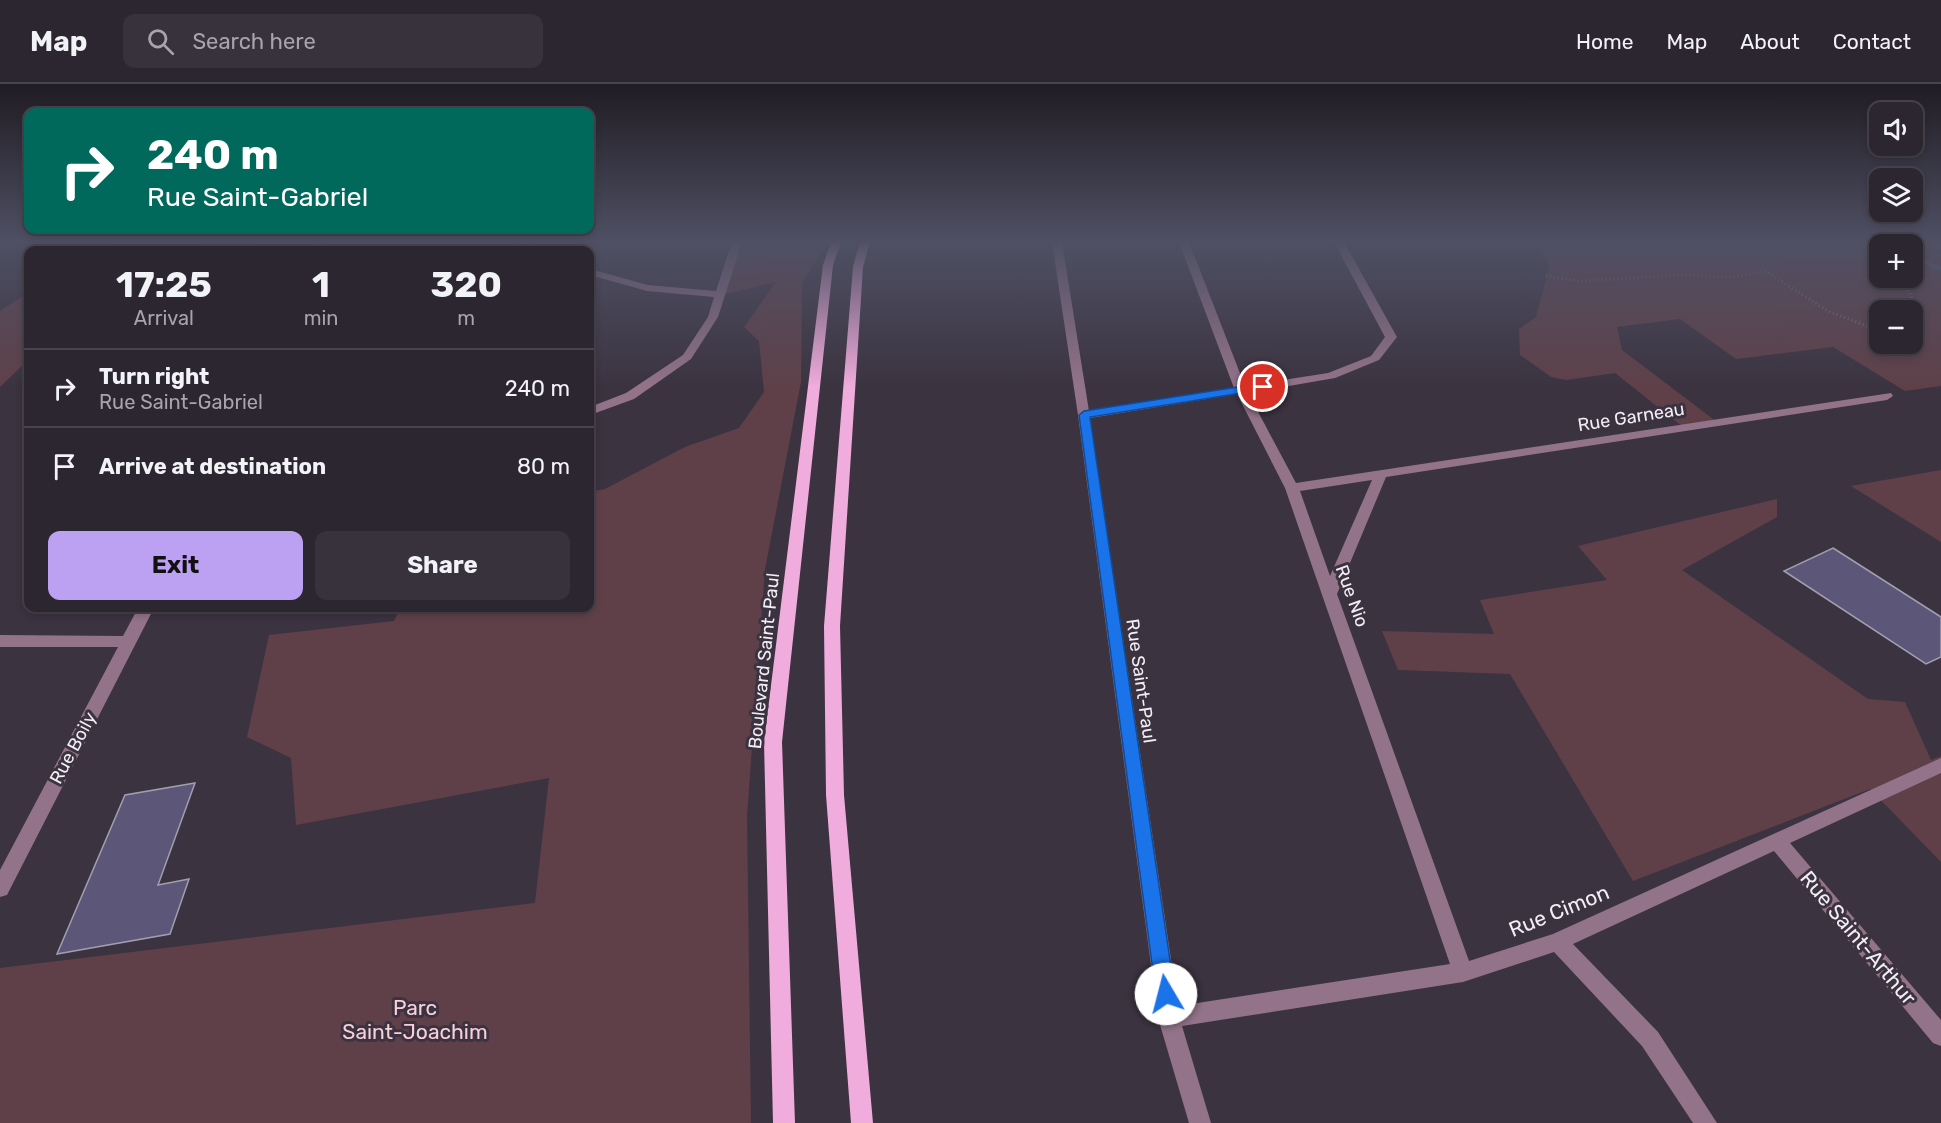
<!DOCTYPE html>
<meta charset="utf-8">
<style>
body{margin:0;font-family:Rubik,sans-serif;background:#38323c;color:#f1f3f6;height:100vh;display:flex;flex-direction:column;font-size:22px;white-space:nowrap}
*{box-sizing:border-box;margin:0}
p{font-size:20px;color:#a6a5ab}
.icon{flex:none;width:33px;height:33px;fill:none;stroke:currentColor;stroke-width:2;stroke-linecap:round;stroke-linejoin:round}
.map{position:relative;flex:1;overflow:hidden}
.sheet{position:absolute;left:24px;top:162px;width:570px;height:366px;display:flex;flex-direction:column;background:#2c2630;border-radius:12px;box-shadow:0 3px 9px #0003,0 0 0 2px #48434c}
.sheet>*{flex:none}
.hud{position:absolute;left:24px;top:24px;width:570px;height:126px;border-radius:12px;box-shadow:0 3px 9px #0003,0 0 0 2px #48434c;background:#00695c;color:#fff;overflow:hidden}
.fabs{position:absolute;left:1869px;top:18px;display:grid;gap:12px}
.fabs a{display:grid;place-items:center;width:54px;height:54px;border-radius:12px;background:#2c2630;box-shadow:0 3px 9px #0003,0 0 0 2px #48434c;font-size:30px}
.pin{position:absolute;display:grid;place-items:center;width:51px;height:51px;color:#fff;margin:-26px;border:3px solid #fff;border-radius:50%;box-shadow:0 2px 6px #0007}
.me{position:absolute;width:66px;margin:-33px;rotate:352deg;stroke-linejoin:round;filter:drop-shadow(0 0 4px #0008)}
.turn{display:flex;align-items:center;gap:21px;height:126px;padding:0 24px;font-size:27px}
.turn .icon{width:78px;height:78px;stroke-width:2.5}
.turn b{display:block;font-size:42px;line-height:51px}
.eta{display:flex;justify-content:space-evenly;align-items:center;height:102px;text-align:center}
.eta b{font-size:36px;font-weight:700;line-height:42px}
.action{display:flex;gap:12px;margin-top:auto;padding:12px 24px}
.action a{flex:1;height:69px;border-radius:12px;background:#bca0f2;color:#111;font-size:24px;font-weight:700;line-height:69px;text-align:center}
.action a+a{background:#38323c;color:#f1f3f6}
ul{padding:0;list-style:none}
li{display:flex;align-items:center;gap:18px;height:78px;padding:0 24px;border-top:2px solid #48434c}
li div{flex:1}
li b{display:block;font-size:22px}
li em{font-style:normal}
header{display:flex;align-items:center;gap:36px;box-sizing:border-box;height:84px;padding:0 30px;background:#2c2630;border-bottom:2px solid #48434c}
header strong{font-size:28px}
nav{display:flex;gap:33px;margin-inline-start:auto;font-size:21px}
.search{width:420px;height:54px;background:#38323c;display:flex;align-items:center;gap:15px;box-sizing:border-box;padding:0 21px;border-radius:12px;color:#a6a5ab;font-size:22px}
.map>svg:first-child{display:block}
.green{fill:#5f4049;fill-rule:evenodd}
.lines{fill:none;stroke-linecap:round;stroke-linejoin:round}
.stream{stroke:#555a70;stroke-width:4.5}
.building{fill:#5c5679;stroke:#a19faf;stroke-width:1.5}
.path{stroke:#77707b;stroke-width:3;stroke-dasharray:1 3;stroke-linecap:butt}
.minor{fill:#937389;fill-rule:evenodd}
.major{fill:#f0acdc;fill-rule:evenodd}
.route{fill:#1a73e8;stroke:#114b97;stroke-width:1.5}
.labels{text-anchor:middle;stroke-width:6;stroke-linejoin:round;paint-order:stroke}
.street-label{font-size:18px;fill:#f3eef6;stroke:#3b3340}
.near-street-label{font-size:21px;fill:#f3eef6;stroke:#3b3340}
.near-park-label{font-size:21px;fill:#fbcfda;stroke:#3b3340}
</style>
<header>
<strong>Map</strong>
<div class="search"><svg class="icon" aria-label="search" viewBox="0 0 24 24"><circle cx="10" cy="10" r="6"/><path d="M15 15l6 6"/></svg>Search here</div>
<nav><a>Home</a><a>Map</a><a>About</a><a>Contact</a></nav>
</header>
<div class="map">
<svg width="1941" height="1039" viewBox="0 0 1941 1039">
<rect width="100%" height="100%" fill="#3b3340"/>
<!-- green -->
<g class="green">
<polygon points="107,158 203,158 182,166 100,166 112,162"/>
<polygon points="731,158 828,158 802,199 801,298 765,485 747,732 751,1039 0,1039 0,884 535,819 549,694 296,741 291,674 247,653 269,551 394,537 400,524 590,524 590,408 605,405 685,363 739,344 764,308 759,257 744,243 776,198 721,211"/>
<path d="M1535 158H1941V302L1905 307 1833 263 1736 275 1680 235 1617 243 1622 266 1717 338 1683 343 1615 289 1566 296 1551 293 1520 271 1519 245 1536 233 1550 180ZM1880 160H1912V194H1880ZM1880 226H1912V260H1880Z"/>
<polygon points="28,209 28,276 0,303 0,227"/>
<polygon points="1941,386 1941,458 1851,402"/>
<polygon points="1777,415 1777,433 1682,486 1868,615 1905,618 1931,676 1941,672 1941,778 1870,705 1633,797 1510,590 1398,586 1382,547 1494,550 1480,516 1607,496 1578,462"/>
</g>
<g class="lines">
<!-- stream -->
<g class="stream">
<polyline points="1877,158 1883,160"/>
<polyline points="1912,173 1941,185"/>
</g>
</g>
<!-- building -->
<g class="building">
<polygon points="1833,464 1941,533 1941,573 1926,580 1784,487"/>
<polygon points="195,699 158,801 189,795 170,850 57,870 125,711"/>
</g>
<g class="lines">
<!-- path -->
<g class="path">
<polyline points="1854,158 1868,164 1880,175"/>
<polyline points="1546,192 1580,197 1679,191 1734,193 1765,187 1828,227 1880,247"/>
<polyline points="1897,194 1910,209 1917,238 1912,242"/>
</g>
<!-- minor -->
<g class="minor">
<polygon points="312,158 322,158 325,166 315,166"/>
<polygon points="513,158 527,158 544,166 531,166"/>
<polygon points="732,158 742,158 718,233 691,275 634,315 590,331 590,323 626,309 683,271 708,233 714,213 647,207 590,191 590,185 648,201 716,207"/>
<path d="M1052 158H1062L1089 327 1234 304 1179 158H1189L1245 302 1328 289 1371 272 1385 253 1334 158H1344L1397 253 1379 276 1335 294 1248 309 1296 399 1891 309 1893 312 1887 316 1386 393 1337 510 1469 877 1553 850 1941 674V689L1790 759 1941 936V962L1933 959 1774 767 1573 860 1658 948 1717 1039H1693L1642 962 1554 868 1463 898 1182 942 1211 1039H1189L1158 934 1078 331ZM1237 310 1285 404 1450 880 1178 922 1090 334ZM1372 396 1330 492 1300 407Z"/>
<polygon points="1927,158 1941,158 1941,165"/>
<polygon points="138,524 154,524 7,811 0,813 0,786 118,563 0,563 0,551 123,552"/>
</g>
<!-- major -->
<g class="major">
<polygon points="831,158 841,158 833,181 782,658 795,1039 773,1039 764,658 823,181"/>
<polygon points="860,158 870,158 863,183 840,542 844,711 873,1039 851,1039 826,711 824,542 853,183"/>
</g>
</g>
<!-- sky -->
<linearGradient id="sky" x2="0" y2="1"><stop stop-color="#201c23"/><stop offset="0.52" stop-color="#4f5064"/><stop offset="1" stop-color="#4f5064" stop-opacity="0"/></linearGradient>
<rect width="1941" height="303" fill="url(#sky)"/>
<!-- route -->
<polygon class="route" points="1263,299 1269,303 1267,305 1090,333 1175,910 1173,917 1166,919 1159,917 1156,910 1079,331 1084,327"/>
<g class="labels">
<!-- street labels -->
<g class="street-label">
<text transform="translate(1631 333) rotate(-9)" y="6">Rue Garneau</text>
<text transform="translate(1352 512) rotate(70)" y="6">Rue Nio</text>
<text transform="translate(764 577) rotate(-84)" y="6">Boulevard Saint-Paul</text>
<text transform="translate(1141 597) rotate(82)" y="6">Rue Saint-Paul</text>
<text transform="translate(73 664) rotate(-62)" y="6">Rue Boily</text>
</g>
<!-- near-street labels -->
<g class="near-street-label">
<text transform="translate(1559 827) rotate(-22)" y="7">Rue Cimon</text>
<text transform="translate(1858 854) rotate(50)" y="7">Rue Saint-Arthur</text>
</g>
<!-- near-park labels -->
<g class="near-park-label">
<text x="415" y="931">Parc<tspan x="415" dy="24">Saint-Joachim</tspan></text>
</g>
</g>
</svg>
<div class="fabs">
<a><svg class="icon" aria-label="sound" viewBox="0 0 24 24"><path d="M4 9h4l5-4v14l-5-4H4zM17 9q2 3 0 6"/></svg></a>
<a><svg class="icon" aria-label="layers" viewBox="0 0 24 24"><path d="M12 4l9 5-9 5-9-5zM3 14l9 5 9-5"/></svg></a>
<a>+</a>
<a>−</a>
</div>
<div class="pin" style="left:1263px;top:303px;background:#d93025"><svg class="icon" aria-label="arrive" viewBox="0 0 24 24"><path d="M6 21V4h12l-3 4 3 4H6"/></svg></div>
<svg class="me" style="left:1166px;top:910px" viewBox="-20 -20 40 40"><circle r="19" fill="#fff"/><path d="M0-13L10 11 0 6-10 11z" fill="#1a73e8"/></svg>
<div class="hud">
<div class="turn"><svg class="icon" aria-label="right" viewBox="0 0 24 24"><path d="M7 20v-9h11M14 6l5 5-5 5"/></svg><div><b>240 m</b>Rue Saint-Gabriel</div></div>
</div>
<section class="sheet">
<div class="eta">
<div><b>17:25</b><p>Arrival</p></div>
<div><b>1</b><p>min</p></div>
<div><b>320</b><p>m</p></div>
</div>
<ul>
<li><svg class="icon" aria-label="right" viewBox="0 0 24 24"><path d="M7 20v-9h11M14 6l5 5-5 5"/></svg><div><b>Turn right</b><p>Rue Saint-Gabriel</p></div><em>240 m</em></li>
<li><svg class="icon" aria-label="arrive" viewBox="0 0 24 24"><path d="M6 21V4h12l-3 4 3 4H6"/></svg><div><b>Arrive at destination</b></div><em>80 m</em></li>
</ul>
<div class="action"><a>Exit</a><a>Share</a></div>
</section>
</div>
